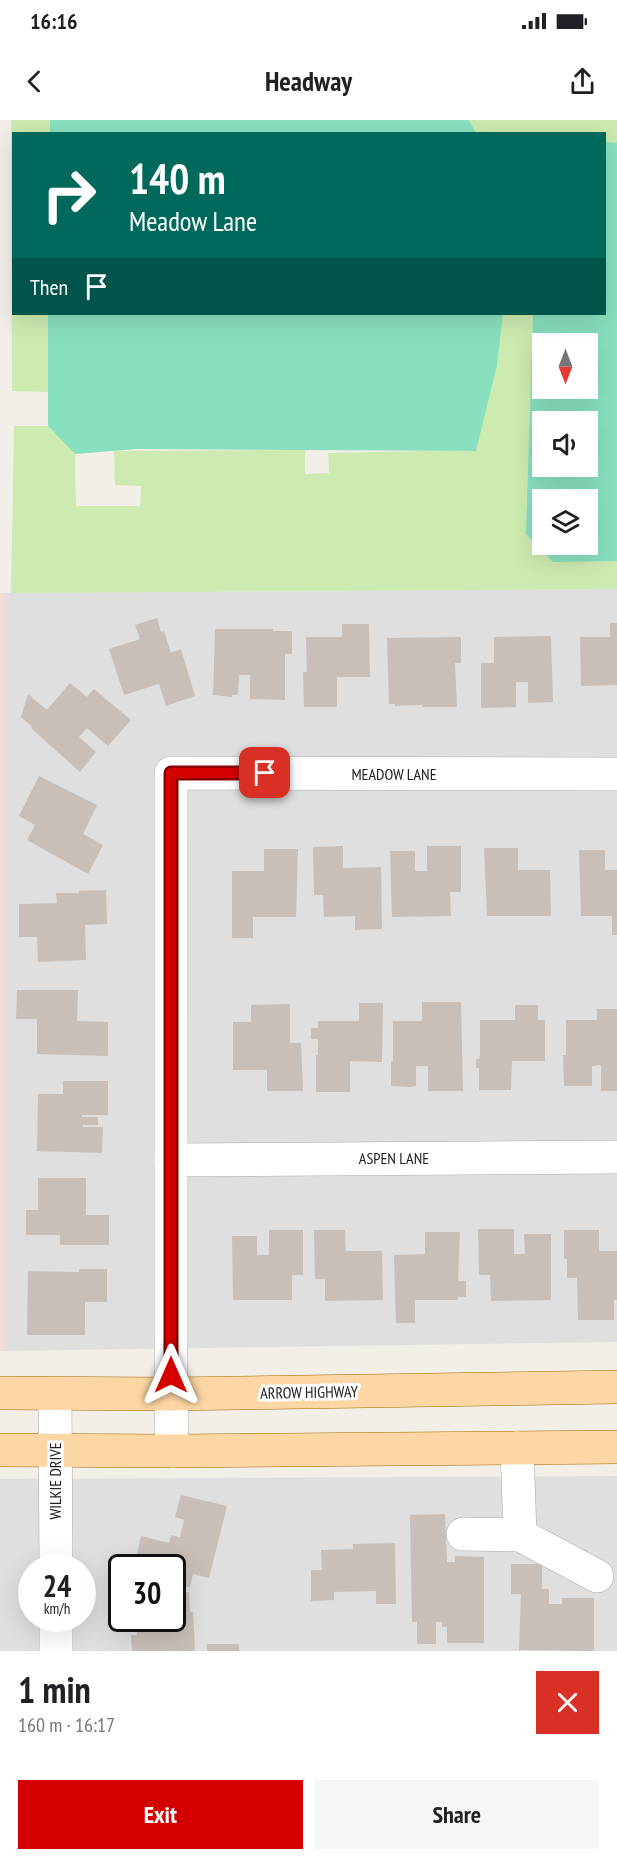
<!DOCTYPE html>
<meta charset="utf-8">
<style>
body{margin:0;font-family:"PT Sans Narrow",sans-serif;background:#f6f6f6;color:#202124;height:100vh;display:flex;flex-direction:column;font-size:22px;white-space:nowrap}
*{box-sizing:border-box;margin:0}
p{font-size:20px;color:#757577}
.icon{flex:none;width:33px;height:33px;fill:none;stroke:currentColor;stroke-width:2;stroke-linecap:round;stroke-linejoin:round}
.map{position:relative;height:1531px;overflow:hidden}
.sheet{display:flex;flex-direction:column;background:#fff;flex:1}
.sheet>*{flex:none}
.banner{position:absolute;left:12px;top:12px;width:594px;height:183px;border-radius:0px;box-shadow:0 6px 24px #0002;background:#00695c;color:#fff;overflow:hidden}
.needle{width:39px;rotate:180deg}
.tools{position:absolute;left:532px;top:213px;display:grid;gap:12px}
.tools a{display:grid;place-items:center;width:66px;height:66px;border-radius:0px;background:#fff;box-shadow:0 6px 24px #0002;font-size:30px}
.speed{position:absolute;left:18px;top:1434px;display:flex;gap:12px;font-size:30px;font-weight:700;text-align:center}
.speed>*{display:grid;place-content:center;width:78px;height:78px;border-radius:50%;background:#fff;box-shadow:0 6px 24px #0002;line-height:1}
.speed small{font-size:15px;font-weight:400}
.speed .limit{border:3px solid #111;border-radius:9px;background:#fff;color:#111}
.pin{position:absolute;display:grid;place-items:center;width:51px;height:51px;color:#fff;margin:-26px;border-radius:12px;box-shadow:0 3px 9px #0006}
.me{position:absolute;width:66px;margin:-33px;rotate:0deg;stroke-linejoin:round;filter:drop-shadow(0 0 4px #0008)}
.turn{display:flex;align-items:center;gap:21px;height:126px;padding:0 18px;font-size:27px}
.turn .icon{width:78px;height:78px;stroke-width:2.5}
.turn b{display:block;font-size:42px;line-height:51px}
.then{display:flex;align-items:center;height:57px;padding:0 18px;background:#0003;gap:12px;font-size:22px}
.round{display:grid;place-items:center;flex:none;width:63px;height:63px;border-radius:0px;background:#f6f6f6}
.headline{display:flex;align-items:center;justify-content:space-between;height:102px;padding:0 18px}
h1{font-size:36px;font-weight:600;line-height:45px}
.cta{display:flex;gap:12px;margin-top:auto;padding:12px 18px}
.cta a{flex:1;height:69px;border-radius:0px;background:#d40000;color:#fff;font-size:24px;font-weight:600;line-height:69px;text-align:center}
.cta a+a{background:#f6f6f6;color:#202124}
.status{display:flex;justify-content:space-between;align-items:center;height:42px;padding:0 30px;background:#fff;direction:ltr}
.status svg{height:16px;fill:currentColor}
header{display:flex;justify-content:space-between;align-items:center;height:78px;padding:0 18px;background:#fff;font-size:27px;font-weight:600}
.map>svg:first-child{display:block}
.residential{fill:#e0dfdf;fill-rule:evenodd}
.commercial{fill:#f2dad9}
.grass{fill:#cdebb0;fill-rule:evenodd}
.pitch{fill:#88e0be;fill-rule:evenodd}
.building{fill:#c7bfb8}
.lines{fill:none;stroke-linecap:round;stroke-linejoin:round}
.minor-casing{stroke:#a9a9a9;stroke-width:34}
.major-casing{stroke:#a06b00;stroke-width:34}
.minor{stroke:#fff;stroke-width:33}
.major{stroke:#fcd6a4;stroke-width:33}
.route-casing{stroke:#8a0000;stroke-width:15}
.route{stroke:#d40000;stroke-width:10}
.labels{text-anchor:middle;stroke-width:6;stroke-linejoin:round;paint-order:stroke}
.street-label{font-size:16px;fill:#222;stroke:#fff}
</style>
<div class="status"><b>16:16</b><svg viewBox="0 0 49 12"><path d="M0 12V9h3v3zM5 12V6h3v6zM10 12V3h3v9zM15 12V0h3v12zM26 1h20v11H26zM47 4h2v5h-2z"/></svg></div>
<header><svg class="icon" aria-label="back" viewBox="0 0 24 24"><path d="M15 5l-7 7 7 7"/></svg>Headway<svg class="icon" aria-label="share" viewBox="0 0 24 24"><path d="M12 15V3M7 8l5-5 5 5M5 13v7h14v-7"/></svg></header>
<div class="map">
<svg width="617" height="1531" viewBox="0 0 617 1531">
<rect width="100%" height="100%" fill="#f2efe9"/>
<!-- residential -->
<g class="residential">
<polygon points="617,469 617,1222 5,1231 5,473"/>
<path d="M617 1356V1531H0V1359ZM32 1448H82V1498H32ZM122 1448H172V1498H122Z"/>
</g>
<!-- commercial -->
<rect class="commercial" x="0" y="473" width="5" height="758"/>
<!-- grass -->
<g class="grass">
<polygon points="11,0 50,0 50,13 14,14 14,194 48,194 48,272 12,271"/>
<path d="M469 0H617V469L11 473 14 306H48L75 334 76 386H140L141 366 115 365 114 331 305 330V354L329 353 328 333 476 330 497 246 503 194H604V14L476 13ZM543 224H588V268H543ZM543 302H588V346H543ZM543 380H588V424H543Z"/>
</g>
<!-- pitch -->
<g class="pitch">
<polygon points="50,0 469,0 476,13 50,14"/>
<path d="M605 22 617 23V441L553 442 526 414 533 194H604ZM543 224H588V268H543ZM543 302H588V346H543ZM543 380H588V424H543Z"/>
<polygon points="48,194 503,194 497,246 476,331 137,329 75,334 48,306"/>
</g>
<!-- building -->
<g class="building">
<polygon points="157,498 161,512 164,511 171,533 181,529 195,576 166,586 159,564 124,575 109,529 140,519 135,505"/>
<polygon points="610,503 617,503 617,565 581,566 580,517 610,517"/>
<polygon points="342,504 369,504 370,557 337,557 337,587 304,587 303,552 307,552 306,517 342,517"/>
<polygon points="215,509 273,509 273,511 292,511 292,534 285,534 285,580 250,579 250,555 239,555 238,575 232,575 232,577 213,575"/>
<polygon points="551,516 553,582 528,583 528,562 516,562 516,587 481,588 481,543 494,543 494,517"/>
<polygon points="461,517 461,543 455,543 457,587 422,587 422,585 395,586 395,584 389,584 387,518"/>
<polygon points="70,563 87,577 94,569 131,600 108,626 87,608 79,617 96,632 80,652 31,608 32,607 21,597 28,574 47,590"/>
<polygon points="39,656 97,685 83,714 103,725 88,754 27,720 35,705 19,696"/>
<polygon points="343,726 343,748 381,747 382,809 355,810 355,796 324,797 323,775 314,775 313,727"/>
<polygon points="427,726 461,726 461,772 450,772 451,796 392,797 390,731 415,731 415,751 427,751"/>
<polygon points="484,728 518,728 518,750 550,750 551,796 487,796"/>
<polygon points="264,729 298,729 296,797 253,797 253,818 232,818 232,751 264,751"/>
<polygon points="579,730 605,730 605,750 617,750 617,815 612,815 612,796 581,796"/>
<polygon points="106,770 107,804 85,805 86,840 38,842 37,817 19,817 19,784 57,783 56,773 79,773 79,771"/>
<polygon points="17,870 78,870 77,901 108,902 108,936 37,934 37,899 16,899"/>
<polygon points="422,882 461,882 463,971 428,971 428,946 416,946 416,966 410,967 391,966 391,941 393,941 393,901 422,901"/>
<polygon points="359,883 383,883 382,942 350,941 350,972 316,972 316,935 318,935 318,919 311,919 311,908 318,908 318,901 359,901"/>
<polygon points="290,884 290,923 301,923 303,971 267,971 267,950 233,950 233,902 251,902 251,885"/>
<polygon points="515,885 538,885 538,900 545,900 545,941 512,941 511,970 479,970 479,948 476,948 476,939 479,939 480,936 480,900 515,900"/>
<polygon points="597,889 617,889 617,971 601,971 601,945 592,946 592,966 564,966 563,935 566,935 566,900 597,900"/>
<polygon points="63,961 108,961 108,995 82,995 82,997 98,997 98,1005 83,1005 83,1007 103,1007 102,1033 37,1031 38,974 63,974"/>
<polygon points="38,1058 86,1058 86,1095 109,1095 109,1125 60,1125 60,1115 26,1115 26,1090 38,1090"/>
<polygon points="478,1109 514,1109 514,1134 525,1134 524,1114 551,1114 551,1180 491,1181 490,1155 479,1155"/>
<polygon points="269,1110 303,1110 303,1155 292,1155 292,1180 233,1180 232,1116 257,1116 257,1135 269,1135"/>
<polygon points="314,1110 345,1110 346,1131 382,1131 383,1180 325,1181 325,1159 315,1159"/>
<polygon points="564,1110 599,1110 599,1131 617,1131 617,1180 614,1180 614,1200 578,1200 577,1158 567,1158 567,1139 564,1139"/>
<polygon points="425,1112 460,1112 458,1161 466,1161 466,1177 458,1177 458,1180 415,1180 415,1203 396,1203 394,1135 425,1134"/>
<polygon points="79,1149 107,1149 107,1182 85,1182 85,1215 27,1215 28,1151 79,1152"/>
<polygon points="181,1375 227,1386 209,1458 193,1454 190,1467 172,1466 172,1448 134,1448 141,1416 169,1423 171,1415 180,1417 184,1400 175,1397"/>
<polygon points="445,1394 447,1442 455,1442 455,1436 484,1437 484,1523 447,1523 447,1507 442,1507 442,1502 436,1502 436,1524 417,1524 417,1502 412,1502 410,1395"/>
<polygon points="395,1423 396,1484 376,1484 376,1471 334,1472 334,1480 311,1481 311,1450 322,1450 321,1430 353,1429 353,1424"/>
<polygon points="511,1444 542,1444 542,1469 549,1469 549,1484 562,1484 562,1478 594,1478 594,1531 519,1530 521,1474 511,1474"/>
<polygon points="189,1472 190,1492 193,1492 195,1531 132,1531 131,1515 137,1515 136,1498 172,1498 172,1473"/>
<rect x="207" y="1524" width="32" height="7"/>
</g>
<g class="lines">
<!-- minor casing -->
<g class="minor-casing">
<g id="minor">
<polyline points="171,1040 617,1037"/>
<polyline points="55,1274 56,1448"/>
<polyline points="517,1328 520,1415"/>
<polyline points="172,1331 171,1274 171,653 617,654"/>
<polyline points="463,1414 520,1415 597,1456"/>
<polyline points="56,1498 56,1531"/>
</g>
</g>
<!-- major casing -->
<g class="major-casing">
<g id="major">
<polyline points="0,1273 171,1274 617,1267"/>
<polyline points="0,1330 172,1331 617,1327"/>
</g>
</g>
<!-- minor -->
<use href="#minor" class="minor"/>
<!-- major -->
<use href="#major" class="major"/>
</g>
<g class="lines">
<!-- route casing -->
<g class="route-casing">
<polyline id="route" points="171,1255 171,653 265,653"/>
</g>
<!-- route -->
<use href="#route" class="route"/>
</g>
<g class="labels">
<!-- street labels -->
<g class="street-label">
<text x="394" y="660">MEADOW LANE</text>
<text x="394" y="1044">ASPEN LANE</text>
<text transform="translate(309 1272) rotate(-1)" y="6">ARROW HIGHWAY</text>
<text transform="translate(55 1361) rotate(-90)" y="6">WILKIE DRIVE</text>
</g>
</g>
</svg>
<div class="tools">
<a><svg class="needle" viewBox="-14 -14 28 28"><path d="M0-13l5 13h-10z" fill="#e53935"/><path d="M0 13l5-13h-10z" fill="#757577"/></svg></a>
<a><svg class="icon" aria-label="sound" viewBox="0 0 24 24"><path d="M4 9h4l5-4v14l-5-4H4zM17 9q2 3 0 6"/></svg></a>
<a><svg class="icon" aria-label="layers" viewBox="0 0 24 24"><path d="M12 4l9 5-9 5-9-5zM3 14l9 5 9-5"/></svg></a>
</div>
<div class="speed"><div>24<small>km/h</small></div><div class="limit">30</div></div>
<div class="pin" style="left:265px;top:653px;background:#d93025"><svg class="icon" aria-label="arrive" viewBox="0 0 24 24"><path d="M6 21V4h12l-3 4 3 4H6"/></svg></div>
<svg class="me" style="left:171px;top:1255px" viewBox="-20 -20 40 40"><path d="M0-17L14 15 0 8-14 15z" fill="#d40000" stroke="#fff" stroke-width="4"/></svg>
<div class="banner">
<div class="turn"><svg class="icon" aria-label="right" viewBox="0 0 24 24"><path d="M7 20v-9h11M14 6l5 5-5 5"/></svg><div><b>140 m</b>Meadow Lane</div></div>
<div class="then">Then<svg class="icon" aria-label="arrive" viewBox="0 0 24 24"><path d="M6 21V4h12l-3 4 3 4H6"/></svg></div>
</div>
</div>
<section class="sheet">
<div class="headline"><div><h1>1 min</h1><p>160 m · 16:17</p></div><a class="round" style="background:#d93025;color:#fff"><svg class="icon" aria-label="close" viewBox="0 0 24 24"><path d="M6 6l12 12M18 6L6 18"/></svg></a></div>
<div class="cta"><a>Exit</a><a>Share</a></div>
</section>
